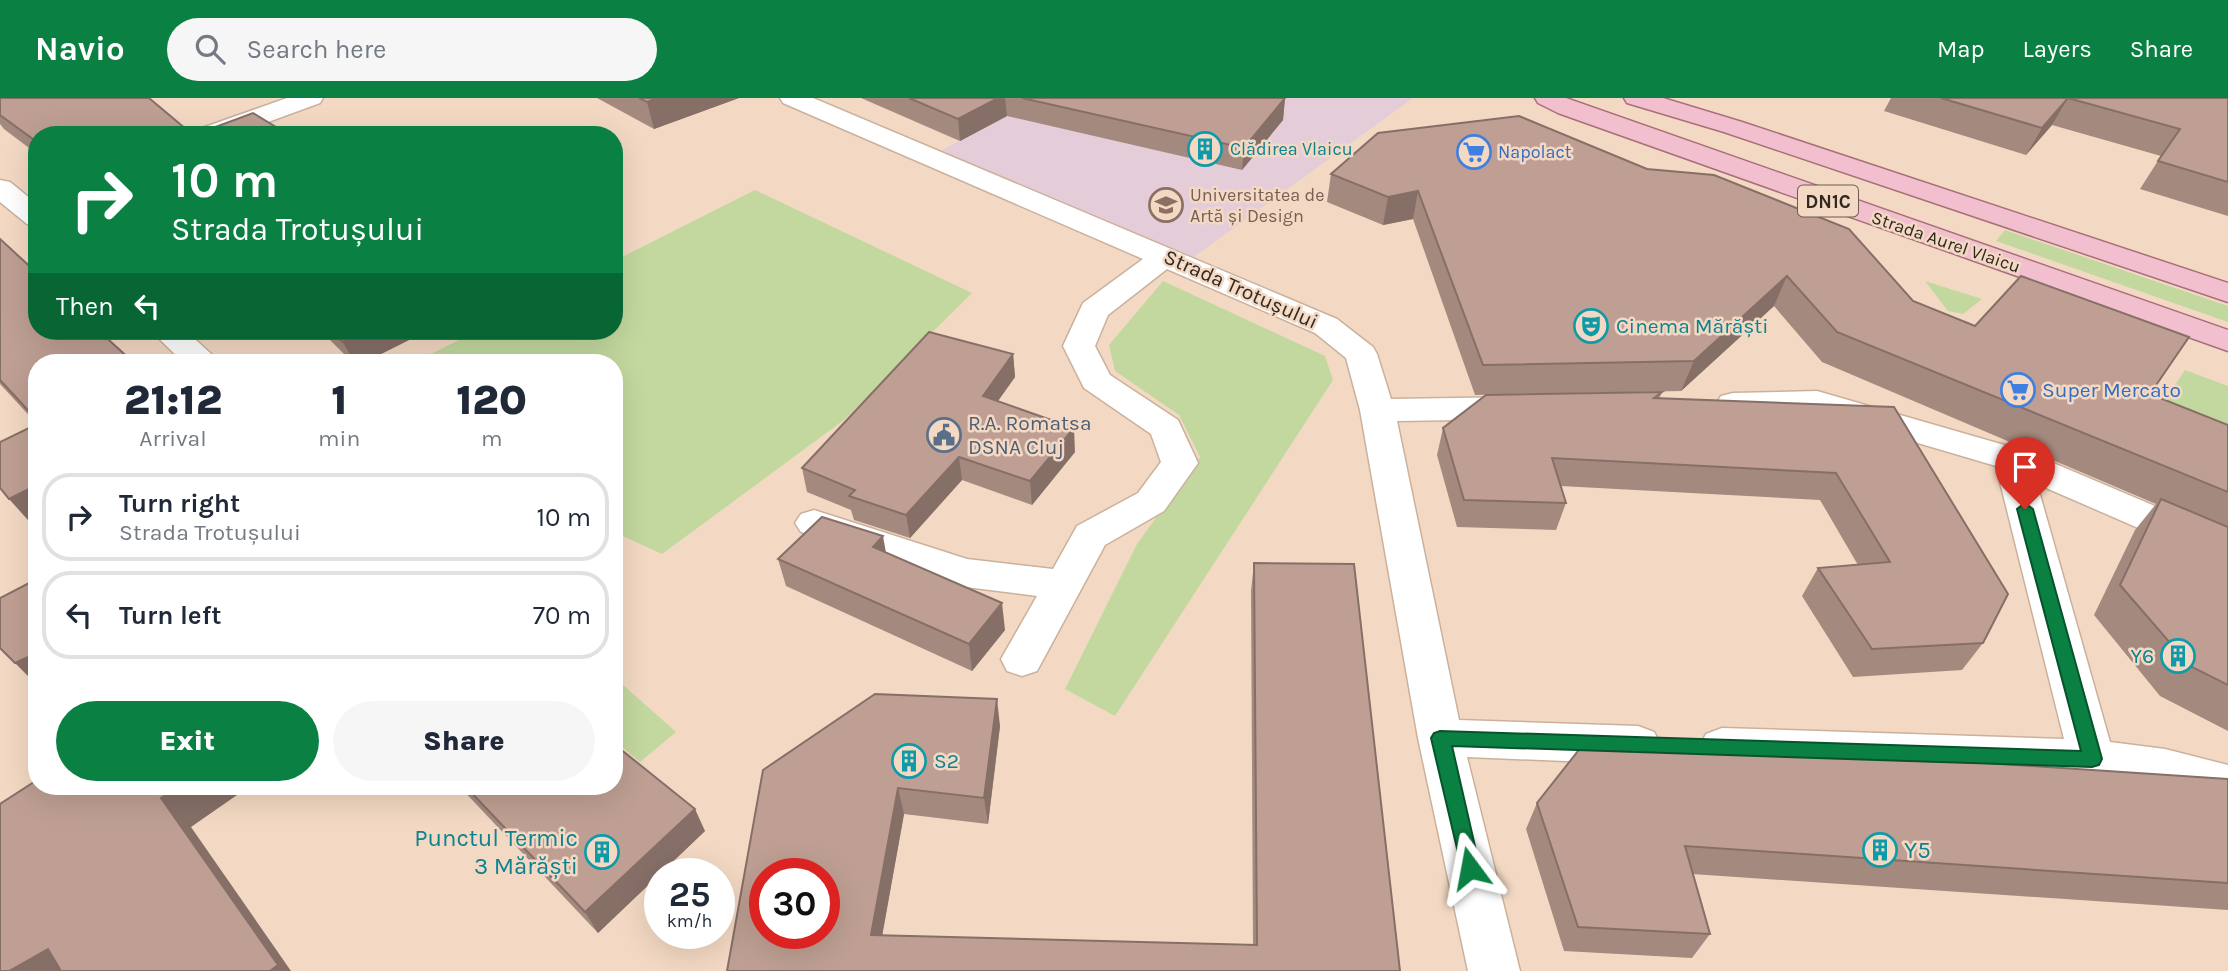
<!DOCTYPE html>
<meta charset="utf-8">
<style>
body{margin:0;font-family:Karla,sans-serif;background:#f6f6f7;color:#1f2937;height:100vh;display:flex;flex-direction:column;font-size:26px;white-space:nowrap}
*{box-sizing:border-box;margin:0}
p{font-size:23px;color:#747a83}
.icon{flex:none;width:38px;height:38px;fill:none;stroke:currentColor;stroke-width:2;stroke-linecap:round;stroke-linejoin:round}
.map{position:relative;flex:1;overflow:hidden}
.sheet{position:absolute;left:28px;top:256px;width:595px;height:441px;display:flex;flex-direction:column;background:#fff;border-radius:28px;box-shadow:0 7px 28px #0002}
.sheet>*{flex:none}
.banner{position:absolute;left:28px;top:28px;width:595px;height:214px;border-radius:28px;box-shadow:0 7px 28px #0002;background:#0b8043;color:#fff;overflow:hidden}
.speed{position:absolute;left:644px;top:760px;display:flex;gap:14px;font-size:35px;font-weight:700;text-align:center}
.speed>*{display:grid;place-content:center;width:91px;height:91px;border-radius:50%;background:#fff;box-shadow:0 7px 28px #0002;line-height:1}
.speed small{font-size:18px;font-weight:400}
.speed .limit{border:10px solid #d22;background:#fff;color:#111}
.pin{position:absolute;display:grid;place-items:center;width:60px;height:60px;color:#fff;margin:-72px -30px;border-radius:50% 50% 50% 0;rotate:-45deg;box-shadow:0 0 7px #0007}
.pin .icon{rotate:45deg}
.me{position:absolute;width:77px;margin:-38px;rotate:347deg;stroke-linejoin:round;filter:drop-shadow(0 0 5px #0008)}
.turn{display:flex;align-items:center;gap:24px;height:147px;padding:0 28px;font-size:32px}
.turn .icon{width:91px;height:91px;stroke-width:2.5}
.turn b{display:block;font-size:49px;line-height:60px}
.then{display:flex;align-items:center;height:66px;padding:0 28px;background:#0003;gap:14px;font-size:26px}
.eta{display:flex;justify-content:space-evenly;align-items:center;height:119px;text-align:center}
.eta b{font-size:42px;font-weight:800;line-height:49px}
.cta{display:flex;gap:14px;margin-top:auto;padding:14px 28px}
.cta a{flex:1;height:80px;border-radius:42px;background:#0b8043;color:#fff;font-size:28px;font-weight:800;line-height:80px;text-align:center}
.cta a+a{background:#f6f6f7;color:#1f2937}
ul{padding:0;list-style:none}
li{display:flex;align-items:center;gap:21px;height:88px;margin:0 14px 10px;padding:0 14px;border:4px solid #e0e1e3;border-radius:28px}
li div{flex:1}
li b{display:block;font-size:26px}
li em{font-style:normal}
header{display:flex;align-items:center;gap:42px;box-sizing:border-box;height:98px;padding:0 35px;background:#0b8043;color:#fff}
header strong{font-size:33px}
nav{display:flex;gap:38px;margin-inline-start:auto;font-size:24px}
.search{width:490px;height:63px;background:#f6f6f7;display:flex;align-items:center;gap:18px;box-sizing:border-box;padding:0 24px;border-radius:38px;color:#747a83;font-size:26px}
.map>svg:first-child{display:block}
.education{fill:#e4cdd9}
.green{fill:#c3d89f}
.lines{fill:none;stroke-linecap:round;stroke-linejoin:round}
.minor-casing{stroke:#cbb19c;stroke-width:3}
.major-casing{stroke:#a86f7b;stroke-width:3}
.minor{fill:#fff;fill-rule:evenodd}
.major{fill:#f1bfcd;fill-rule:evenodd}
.wall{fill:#a4897e}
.shaded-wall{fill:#866f67}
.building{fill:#bf9f93;stroke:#866f67;stroke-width:2;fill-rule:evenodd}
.route{fill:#0b8043;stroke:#07532c;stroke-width:2}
.labels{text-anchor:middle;stroke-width:5;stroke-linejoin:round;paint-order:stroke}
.far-culture-label{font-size:18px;fill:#0d838f;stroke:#f3d9c3;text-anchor:start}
.far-shop-label{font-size:18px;fill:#366cbe;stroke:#f3d9c3;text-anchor:start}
.far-education-label{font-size:18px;fill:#785e54;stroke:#f3d9c3;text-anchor:start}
.far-street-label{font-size:18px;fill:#322820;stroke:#f3d9c3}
.shield{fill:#f3d9c3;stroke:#6c5d51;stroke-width:2}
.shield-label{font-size:19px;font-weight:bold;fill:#322820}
.street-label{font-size:21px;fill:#322820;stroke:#f3d9c3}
.culture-label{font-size:21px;fill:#0d838f;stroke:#f3d9c3;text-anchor:start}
.shop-label{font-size:21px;fill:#366cbe;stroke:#f3d9c3;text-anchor:start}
.service-label{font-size:21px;fill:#4e5e75;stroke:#f3d9c3;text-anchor:start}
.near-culture-label{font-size:24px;fill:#0d838f;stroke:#f3d9c3;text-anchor:end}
</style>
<header>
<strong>Navio</strong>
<div class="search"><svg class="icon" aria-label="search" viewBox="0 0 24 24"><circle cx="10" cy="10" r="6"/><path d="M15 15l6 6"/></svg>Search here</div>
<nav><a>Map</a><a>Layers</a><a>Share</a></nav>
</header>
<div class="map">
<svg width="2228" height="873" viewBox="0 0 2228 873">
<rect width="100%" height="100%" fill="#f3d9c3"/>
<!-- education -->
<polygon class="education" points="962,0 1413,0 1194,159 939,54 959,43 915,24"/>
<!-- green -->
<g class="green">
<polygon points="755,92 972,195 844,322 662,456 614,434 614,264 415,264 477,233 614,233 614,163"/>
<polygon points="2005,132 2228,208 2228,224 1996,143"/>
<polygon points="1163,183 1325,258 1333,282 1115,618 1065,591 1137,446 1200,359 1179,317 1115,273 1109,247"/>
<polygon points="1925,183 1982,201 1963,216 1948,213"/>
<polygon points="2185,272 2228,288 2228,348 2162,306"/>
<polygon points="614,579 676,634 640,664 614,642"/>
</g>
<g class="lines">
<!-- minor casing -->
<g class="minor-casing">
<g id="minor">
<polygon points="287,0 323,0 320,5 233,37 195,37 199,31"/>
<polygon points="780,0 813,0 1337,221 1373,249 1377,256 1391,301 1522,299 1534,302 1539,310 1534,318 1522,321 1397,323 1459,622 1638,628 1654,634 1661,647 1654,660 1638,666 1467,659 1520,873 1468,873 1418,640 1360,312 1346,260 1315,235 1167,171 1108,217 1095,248 1110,277 1178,322 1198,365 1164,413 1105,447 1037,573 1022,578 1007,573 1001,561 1037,498 966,489 801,434 795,425 801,416 814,412 967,461 1053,471 1077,428 1138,395 1161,364 1151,336 1084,290 1063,248 1083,205 1143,161 783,5"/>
<polygon points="0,82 10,84 37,106 37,129 27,126 0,104"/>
<polygon points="151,233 186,233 220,264 183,264"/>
<polygon points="1817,293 2025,353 2228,439 2228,469 2037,386 2110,644 2165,651 2228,667 2228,707 2165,689 2092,680 1722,668 1706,662 1699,649 1706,636 1722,630 2064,641 1996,368 1816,315 1733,317 1721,314 1716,306 1721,298 1733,295"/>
</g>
</g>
<!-- major casing -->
<g class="major-casing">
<g id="major">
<polygon points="1535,0 1566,0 2228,232 2228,253 1558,15 1538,5"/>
<polygon points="1624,0 1663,0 1742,24 2228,185 2228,204 1724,34 1627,5"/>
</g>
</g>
<!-- minor -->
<use href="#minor" class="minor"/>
<!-- major -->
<use href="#major" class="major"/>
</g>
<!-- wall -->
<g class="wall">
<polygon points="0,0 37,37 37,56 4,31 0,26"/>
<polygon points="597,0 739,0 654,31"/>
<polygon points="861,0 1285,0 1283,22 1242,72 1007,18 960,43"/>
<polygon points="1891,0 2228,0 2228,118 2140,91 2161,58 2052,27 2026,57 1884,13"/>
<polygon points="1378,35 1913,203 2228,327 2228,633 2160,598 2094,517 2135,432 2156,406 1822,264 1774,208 1681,293 1475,297 1413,121 1383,127 1327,104 1331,76"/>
<polygon points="0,141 37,264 37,326 0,286"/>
<polygon points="321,233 436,233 419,242 417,238 365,264 352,264"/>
<polygon points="1013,256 1015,279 998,303 1075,354 1032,407 962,382 910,440 854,422 851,412 807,394 802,370"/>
<polygon points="1662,294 1659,301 1894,309 1983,545 1962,572 1853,579 1802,498 1818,470 1858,467 1820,402 1561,388 1566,405 1556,432 1457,429 1437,357 1443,330"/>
<polygon points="886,455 1005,532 972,573 786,488 778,461"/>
<polygon points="1254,465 1400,873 727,873 763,672 1000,628 988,726 904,716 882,837 1253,847 1251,493"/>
<polygon points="2228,681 2228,812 1692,776 1710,836 1692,860 1564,853 1526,731 1537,705"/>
<polygon points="459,688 614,688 705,733 598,835"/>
</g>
<!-- shaded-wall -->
<g class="shaded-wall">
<polygon points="657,0 739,0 654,31 647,4"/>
<polygon points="998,0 1005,0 1007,18 960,43 958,21"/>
<polygon points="1285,0 1283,22 1242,72 1244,50"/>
<polygon points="2068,0 2052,27 2026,57 2042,30"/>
<polygon points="1418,93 1413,121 1383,127 1388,99"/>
<polygon points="1787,178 1774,208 1681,293 1694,263"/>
<polygon points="365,233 414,233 417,238 365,264 354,264 343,244"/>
<polygon points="414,233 436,233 419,242"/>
<polygon points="1013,256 1015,279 985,321 983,298"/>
<polygon points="1074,330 1075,354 1032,407 1030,383"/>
<polygon points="959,359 962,382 910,440 906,417"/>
<polygon points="37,387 37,432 9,401"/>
<polygon points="883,438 888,466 873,449"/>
<polygon points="1002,505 1005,532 972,573 969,546"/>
<polygon points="37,555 37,587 15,565"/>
<polygon points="997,601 1000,628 988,726 984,700"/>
<polygon points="179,688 250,688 191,729 291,873 270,873 161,700"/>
<polygon points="898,690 904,716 878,861 871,837"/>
<polygon points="695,711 705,733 598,835 585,814"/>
<polygon points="48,851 77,873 9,873"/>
</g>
<!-- building -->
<g class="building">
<polygon points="0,0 149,0 193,37 37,37 37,44 0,17"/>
<polygon points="639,0 657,0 647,4"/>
<polygon points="909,0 998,0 958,21"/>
<polygon points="1022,0 1285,0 1244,50"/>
<polygon points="1941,0 2068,0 2042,30"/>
<polygon points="2068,0 2228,0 2228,84 2158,63 2180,31"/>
<polygon points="253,15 289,37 194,37"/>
<polygon points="1519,18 1647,71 1714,77 1849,131 1913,203 1975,228 2021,178 2189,239 2150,296 2228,327 2228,394 1837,234 1787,178 1694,263 1483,267 1418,93 1388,99 1331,76 1378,35"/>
<polygon points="0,141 37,175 37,233 99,233 133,264 37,264 37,322 0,282"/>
<polygon points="332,233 365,233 343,244"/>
<polygon points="929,234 1013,256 983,298 1074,330 1030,383 959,359 906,417 849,398 855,392 802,370"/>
<polygon points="1662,294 1654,300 1894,309 2008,496 1983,545 1872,551 1818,470 1890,464 1836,375 1552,360 1566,405 1464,402 1443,330 1486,297"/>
<polygon points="37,326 37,387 9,401 0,390 0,344"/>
<polygon points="2161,401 2228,429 2228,587 2190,568 2120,487"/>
<polygon points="822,419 883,438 873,449 1002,505 969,546 778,461"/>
<path d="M1254 465 1354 466 1400 873H727L763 672 875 596 997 601 984 700 898 690 871 837 1257 847ZM765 775H824V835H765Z"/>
<polygon points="37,481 37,555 15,565 0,550 0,500"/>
<polygon points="1589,639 2228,681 2228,785 1685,748 1710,836 1578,829 1537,705"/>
<polygon points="614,646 695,711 585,814 465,688 614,688"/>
<polygon points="37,682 37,688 179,688 161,700 278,867 270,873 61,873 48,851 9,873 0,873 0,706"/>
</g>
<!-- route -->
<polygon class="route" points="2025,405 2033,411 2102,661 2099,667 2092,669 1452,648 1480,770 1477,776 1470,779 1463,776 1431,640 1434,635 1440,633 2081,653 2017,411"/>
<!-- icons -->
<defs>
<g id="building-ring" transform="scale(1.75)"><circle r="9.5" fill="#f3d9c3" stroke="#0f9aa8" stroke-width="1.5"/><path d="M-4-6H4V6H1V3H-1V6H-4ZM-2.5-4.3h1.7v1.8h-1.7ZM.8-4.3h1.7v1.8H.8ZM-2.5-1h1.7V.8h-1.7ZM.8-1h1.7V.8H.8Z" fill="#0f9aa8"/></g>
<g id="supermarket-ring" transform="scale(1.75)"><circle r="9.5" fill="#f3d9c3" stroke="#3f7fe0" stroke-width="1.5"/><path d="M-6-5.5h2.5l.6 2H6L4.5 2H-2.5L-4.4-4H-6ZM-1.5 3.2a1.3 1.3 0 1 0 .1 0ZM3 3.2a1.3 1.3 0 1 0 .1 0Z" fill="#3f7fe0"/></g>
<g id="university-ring" transform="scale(1.75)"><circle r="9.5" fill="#f3d9c3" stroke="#8d6e63" stroke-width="1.5"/><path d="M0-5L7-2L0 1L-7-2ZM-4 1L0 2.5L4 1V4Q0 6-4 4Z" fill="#8d6e63"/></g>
<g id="theatre-ring" transform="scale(1.75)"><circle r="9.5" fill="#f3d9c3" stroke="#0f9aa8" stroke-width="1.5"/><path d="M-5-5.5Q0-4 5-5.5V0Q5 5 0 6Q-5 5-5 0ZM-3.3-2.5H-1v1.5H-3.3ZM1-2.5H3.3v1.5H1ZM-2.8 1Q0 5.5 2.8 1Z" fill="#0f9aa8"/></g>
<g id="civic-ring" transform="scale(1.75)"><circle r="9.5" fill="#f3d9c3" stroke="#5c6f8a" stroke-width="1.5"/><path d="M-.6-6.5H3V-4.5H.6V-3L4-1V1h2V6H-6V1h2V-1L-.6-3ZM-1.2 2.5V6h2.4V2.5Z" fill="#5c6f8a"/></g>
</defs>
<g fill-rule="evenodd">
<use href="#building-ring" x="1205" y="51"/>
<use href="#supermarket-ring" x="1474" y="54"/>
<use href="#university-ring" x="1166" y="107"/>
<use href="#theatre-ring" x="1591" y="228"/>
<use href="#supermarket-ring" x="2018" y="292"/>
<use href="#civic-ring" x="944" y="337"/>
<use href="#building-ring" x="2178" y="558"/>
<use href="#building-ring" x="909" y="663"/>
<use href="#building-ring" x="1880" y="752"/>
<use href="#building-ring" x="602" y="754"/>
</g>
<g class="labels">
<!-- far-culture labels -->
<g class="far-culture-label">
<text x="1230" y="57">Clădirea Vlaicu</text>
</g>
<!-- far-shop labels -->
<g class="far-shop-label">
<text x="1498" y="60">Napolact</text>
</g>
<!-- far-education labels -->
<g class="far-education-label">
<text x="1190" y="103">Universitatea de<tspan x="1190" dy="21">Artă și Design</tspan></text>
</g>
<!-- far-street labels -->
<g class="far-street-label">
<text transform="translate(1946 144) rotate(19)" y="6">Strada Aurel Vlaicu</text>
</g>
<!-- shield labels -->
<rect class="shield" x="1798" y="87.5" width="60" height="31" rx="5"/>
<g class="shield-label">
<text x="1828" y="110">DN1C</text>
</g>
<!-- street labels -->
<g class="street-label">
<text transform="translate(1241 191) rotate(24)" y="7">Strada Trotușului</text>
</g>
<!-- culture labels -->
<g class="culture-label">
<text x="1616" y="235">Cinema Mărăști</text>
<text x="2154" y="565" text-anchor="end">Y6</text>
<text x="934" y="670">S2</text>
</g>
<!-- shop labels -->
<g class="shop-label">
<text x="2042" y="299">Super Mercato</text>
</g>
<!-- service labels -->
<g class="service-label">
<text x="968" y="332">R.A. Romatsa<tspan x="968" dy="24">DSNA Cluj</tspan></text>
</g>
<!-- near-culture labels -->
<g class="near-culture-label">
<text x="578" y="748">Punctul Termic<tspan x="578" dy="28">3 Mărăști</tspan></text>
<text x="1904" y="760" text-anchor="start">Y5</text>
</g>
</g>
</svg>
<div class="speed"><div>25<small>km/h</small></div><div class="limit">30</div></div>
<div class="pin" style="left:2025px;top:411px;background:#d93025"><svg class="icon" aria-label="arrive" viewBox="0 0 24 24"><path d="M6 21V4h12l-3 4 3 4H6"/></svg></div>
<svg class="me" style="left:1470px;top:770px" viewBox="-20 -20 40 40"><path d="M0-17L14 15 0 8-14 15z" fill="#0b8043" stroke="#fff" stroke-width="4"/></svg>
<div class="banner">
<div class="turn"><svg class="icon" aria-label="right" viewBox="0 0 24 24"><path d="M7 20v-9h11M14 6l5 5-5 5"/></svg><div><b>10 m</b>Strada Trotușului</div></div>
<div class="then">Then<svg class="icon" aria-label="left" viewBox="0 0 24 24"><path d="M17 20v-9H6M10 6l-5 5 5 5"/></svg></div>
</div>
<section class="sheet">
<div class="eta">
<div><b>21:12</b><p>Arrival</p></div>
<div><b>1</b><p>min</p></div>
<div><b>120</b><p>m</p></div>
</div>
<ul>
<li><svg class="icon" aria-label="right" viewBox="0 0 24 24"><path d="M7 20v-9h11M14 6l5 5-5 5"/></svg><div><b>Turn right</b><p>Strada Trotușului</p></div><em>10 m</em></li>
<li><svg class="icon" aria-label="left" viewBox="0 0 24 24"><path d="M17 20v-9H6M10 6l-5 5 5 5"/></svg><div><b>Turn left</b></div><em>70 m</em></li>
</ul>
<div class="cta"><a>Exit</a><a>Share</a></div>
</section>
</div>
